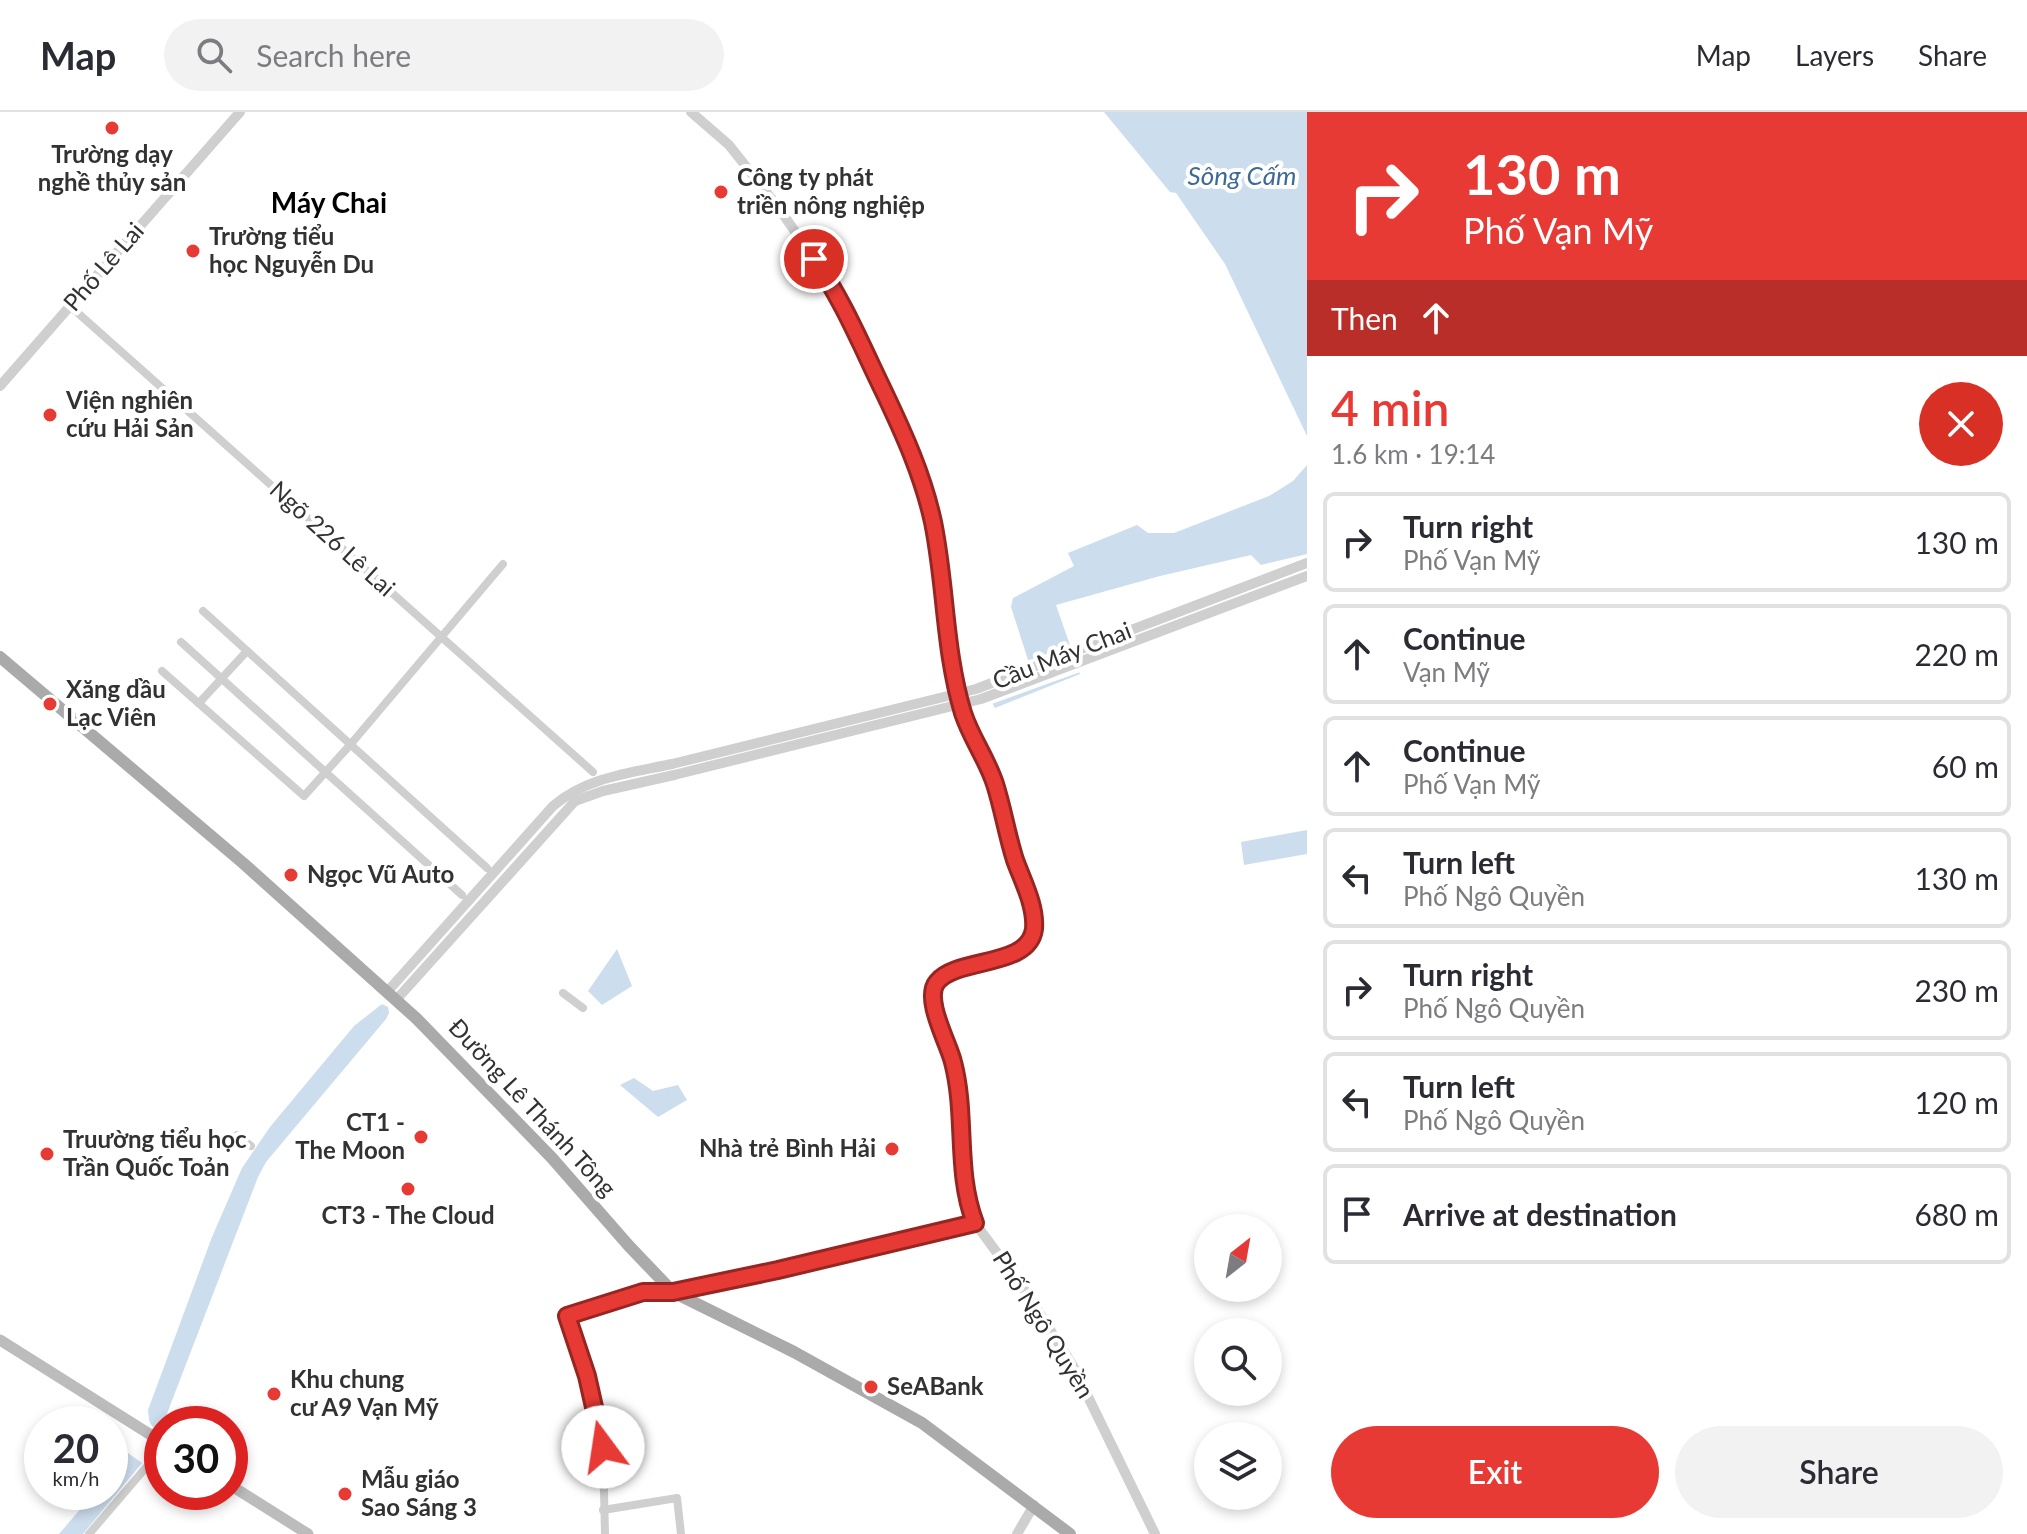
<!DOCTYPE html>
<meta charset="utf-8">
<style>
body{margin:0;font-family:Lato,sans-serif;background:#f2f2f3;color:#2b2b33;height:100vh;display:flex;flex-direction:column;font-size:30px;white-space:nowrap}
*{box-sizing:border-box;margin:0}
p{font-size:26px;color:#7c7c81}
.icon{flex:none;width:44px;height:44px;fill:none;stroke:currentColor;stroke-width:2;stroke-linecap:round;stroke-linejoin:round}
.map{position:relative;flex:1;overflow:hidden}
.details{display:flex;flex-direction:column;background:#fff;width:720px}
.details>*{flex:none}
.hud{background:#e83a34;color:#fff;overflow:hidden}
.needle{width:52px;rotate:31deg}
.fabs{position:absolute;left:1194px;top:1102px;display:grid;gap:16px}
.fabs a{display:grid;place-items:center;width:88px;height:88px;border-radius:50%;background:#fff;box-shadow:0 4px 12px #0003;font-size:40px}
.speed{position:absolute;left:24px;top:1294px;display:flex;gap:16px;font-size:40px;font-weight:700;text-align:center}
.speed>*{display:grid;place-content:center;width:104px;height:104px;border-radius:50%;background:#fff;box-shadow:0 4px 12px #0003;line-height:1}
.speed small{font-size:20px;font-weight:400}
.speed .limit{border:12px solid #d22;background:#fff;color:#111}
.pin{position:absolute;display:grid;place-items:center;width:68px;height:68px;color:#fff;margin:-34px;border:4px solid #fff;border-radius:50%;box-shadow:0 2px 8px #0007}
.me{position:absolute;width:88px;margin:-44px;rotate:346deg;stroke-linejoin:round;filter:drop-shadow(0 0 6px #0008)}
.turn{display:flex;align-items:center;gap:28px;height:168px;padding:0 24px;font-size:36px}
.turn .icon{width:104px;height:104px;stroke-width:2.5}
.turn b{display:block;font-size:56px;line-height:68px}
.then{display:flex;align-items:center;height:76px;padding:0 24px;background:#0003;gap:16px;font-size:30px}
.round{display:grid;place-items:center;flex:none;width:84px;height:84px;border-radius:42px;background:#f2f2f3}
.head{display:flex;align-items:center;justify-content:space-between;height:136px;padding:0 24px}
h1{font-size:48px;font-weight:600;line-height:60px;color:#e83a34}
.cta{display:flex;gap:16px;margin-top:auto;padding:16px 24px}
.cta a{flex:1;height:92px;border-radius:48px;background:#e83a34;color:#fff;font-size:32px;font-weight:600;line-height:92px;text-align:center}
.cta a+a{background:#f2f2f3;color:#2b2b33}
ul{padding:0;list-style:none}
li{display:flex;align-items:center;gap:24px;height:100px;margin:0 16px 12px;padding:0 8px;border:4px solid #e1e1e2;border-radius:12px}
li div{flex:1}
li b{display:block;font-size:30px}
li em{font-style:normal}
header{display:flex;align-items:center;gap:48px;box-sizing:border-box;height:112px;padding:0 40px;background:#fff;border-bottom:2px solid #e1e1e2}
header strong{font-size:38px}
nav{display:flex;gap:44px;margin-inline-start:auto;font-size:28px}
.search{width:560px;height:72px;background:#f2f2f3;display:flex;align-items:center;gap:20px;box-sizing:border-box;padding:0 28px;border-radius:44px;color:#7c7c81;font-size:30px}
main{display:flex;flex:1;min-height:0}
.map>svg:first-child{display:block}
.water{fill:#cde}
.pier{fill:#fff}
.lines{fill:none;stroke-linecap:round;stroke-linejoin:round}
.minor{stroke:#cfcfcf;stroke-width:8}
.tertiary{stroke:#cfcfcf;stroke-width:10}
.secondary{stroke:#bcbcbc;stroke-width:11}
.primary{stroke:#aaa;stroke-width:12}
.tertiary-bridge{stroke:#cfcfcf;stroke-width:10}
.route-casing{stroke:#972622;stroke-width:20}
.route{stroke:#e83a34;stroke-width:14}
.poi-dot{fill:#e83a34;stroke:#fff;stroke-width:3}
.labels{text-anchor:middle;stroke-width:8;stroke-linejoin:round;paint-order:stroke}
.poi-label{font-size:24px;font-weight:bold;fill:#323232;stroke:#fff;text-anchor:start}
.street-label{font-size:24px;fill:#323232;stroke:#fff}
.water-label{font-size:26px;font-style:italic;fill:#3d6a96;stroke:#fff}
.quarter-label{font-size:28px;font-weight:bold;fill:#000;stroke:#fff}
</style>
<header>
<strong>Map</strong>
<div class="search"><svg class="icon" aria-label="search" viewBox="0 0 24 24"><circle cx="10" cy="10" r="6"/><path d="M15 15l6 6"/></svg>Search here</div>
<nav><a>Map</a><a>Layers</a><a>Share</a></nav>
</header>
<main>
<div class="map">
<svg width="1307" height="1422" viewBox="0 0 1307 1422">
<rect width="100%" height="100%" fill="#fff"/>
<!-- water -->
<g class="water">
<polygon points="1104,0 1307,0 1307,324 1225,152 1176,81 1170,80"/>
<polygon points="1307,353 1307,442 1261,453 1251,443 1160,464 1056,493 1080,562 995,596 986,579 1029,551 1011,495 1013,486 1074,454 1068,441 1137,413 1148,421 1174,421 1269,384 1293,369"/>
<polygon points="1307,718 1307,742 1244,753 1241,730"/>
<polygon points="617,837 632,874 602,893 588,879"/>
<path d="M382 892 388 895 389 901 386 907 266 1050 258 1065 163 1312 158 1317C148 1314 149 1307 148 1298L212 1125 242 1056 270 1015 354 914Z"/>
<polygon points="634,966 653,979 678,973 687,988 658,1005 620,973"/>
<polygon points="128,1341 142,1351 83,1422 59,1422 95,1380 110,1380 110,1363"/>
</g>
<!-- pier -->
<polygon class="pier" points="1074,532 1083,559 989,593 982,579 1020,558 1024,550"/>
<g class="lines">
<!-- minor -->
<g class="minor">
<polyline points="70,194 593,660"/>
<polyline points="203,499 487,756"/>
<polyline points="181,530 462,783"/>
<polyline points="162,559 304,684 350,633 503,452"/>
<polyline points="199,591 247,539"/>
<polyline points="563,881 583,896"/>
<polyline points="237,1023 251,1034"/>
<polyline points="603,1398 677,1386 681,1422"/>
<polyline points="89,1422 149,1352 162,1332"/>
<polyline points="605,1422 603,1335 587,1264 567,1204 643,1180 673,1180 788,1156 975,1111"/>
</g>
<!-- tertiary -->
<g class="tertiary">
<polyline points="691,0 729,33 778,95 821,157 852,212 913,344 933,410 949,537 962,597 995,671 1015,747 1030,787 1034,816 1029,830 1015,841 955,859 939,868 934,876 934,889 943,927 955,956 966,1084 975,1111 1026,1180 1073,1254 1155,1422"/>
<polyline points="0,274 240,0"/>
<path d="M387 880 553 694C587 665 630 661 672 652"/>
<polyline points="396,888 575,689 603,679 674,663"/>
<polyline points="1017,1422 1034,1393"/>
</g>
<!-- secondary -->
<g class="secondary">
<polyline points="0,1228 162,1330"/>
<polyline points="230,1373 308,1422"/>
</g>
<!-- primary -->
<polyline class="primary" points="0,545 243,751 417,907 552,1046 629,1134 673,1180 794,1240 922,1311 1070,1422"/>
<!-- tertiary-bridge -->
<g class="tertiary-bridge">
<polyline points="672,652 976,577 1307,451"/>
<polyline points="674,663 981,587 1307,464"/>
</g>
</g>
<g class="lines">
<!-- route casing -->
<g class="route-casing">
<path id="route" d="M603 1335 587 1264 567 1204 643 1180H673L778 1158 975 1111C955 1059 967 1003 953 950 949 932 923 887 937 870 957 845 1029 856 1034 817 1036 794 1023 770 1015 748 1007 723 1003 697 995 672 987 647 971 626 963 601 944 538 946 473 933 410 923 364 904 322 884 280 862 235 843 188 814 147"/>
</g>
<!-- route -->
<use href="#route" class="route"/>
</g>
<!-- markers -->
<g class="poi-dot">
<circle cx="112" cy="16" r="8"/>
<circle cx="721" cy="80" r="8"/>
<circle cx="193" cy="139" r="8"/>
<circle cx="50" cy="303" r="8"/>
<circle cx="50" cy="592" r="8"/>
<circle cx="291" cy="763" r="8"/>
<circle cx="421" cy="1025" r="8"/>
<circle cx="892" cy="1037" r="8"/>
<circle cx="47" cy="1042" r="8"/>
<circle cx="408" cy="1077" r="8"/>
<circle cx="871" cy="1275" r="8"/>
<circle cx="274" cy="1282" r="8"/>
<circle cx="345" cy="1382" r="8"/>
</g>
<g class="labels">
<!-- poi labels -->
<g class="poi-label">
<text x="112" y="51" text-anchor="middle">Trường dạy<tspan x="112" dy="28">nghề thủy sản</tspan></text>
<text x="737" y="74">Công ty phát<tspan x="737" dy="28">triền nông nghiệp</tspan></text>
<text x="209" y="133">Trường tiểu<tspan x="209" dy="28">học Nguyễn Du</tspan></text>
<text x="66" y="297">Viện nghiên<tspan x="66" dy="28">cứu Hải Sản</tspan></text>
<text x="66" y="586">Xăng dầu<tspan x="66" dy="28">Lạc Viên</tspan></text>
<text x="307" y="771">Ngọc Vũ Auto</text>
<text x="405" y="1019" text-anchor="end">CT1 -<tspan x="405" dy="28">The Moon</tspan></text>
<text x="63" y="1036">Truường tiểu học<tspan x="63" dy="28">Trần Quốc Toản</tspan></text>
<text x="876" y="1045" text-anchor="end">Nhà trẻ Bình Hải</text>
<text x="408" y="1112" text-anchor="middle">CT3 - The Cloud</text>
<text x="290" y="1276">Khu chung<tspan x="290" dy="28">cư A9 Vạn Mỹ</tspan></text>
<text x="887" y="1283">SeABank</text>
<text x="361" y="1376">Mẫu giáo<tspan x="361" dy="28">Sao Sáng 3</tspan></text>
</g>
<!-- street labels -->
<g class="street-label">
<text transform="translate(104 155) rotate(-49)" y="8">Phố Lê Lai</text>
<text transform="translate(332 427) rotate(42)" y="8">Ngõ 226 Lê Lai</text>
<text transform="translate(1062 544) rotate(-21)" y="8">Cầu Máy Chai</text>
<text transform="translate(532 996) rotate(47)" y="8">Đường Lê Thánh Tông</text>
<text transform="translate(1043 1213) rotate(58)" y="8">Phố Ngô Quyền</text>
</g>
<!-- water labels -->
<g class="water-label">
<text x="1242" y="73">Sông Cấm</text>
</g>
<!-- quarter labels -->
<g class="quarter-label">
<text x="329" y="101">Máy Chai</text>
</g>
</g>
</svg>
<div class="fabs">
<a><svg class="needle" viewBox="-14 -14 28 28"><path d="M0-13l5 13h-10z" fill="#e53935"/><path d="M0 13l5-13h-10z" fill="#7c7c81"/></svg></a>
<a><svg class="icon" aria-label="search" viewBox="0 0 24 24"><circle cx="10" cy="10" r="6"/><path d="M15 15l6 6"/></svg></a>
<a><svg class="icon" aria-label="layers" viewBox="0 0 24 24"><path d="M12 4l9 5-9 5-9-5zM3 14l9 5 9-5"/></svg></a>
</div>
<div class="speed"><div>20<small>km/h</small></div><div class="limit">30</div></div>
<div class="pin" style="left:814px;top:147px;background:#d93025"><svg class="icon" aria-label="arrive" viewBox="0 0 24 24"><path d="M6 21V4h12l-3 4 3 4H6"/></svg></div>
<svg class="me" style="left:603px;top:1335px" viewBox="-20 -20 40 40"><circle r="19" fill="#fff"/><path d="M0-13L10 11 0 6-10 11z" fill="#e83a34"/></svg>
</div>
<section class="details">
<div class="hud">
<div class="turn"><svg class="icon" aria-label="right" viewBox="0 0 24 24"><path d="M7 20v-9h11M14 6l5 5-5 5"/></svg><div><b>130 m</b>Phố Vạn Mỹ</div></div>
<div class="then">Then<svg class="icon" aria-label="ahead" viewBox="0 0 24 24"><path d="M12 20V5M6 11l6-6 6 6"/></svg></div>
</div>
<div class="head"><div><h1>4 min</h1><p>1.6 km · 19:14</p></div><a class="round" style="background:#d93025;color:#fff"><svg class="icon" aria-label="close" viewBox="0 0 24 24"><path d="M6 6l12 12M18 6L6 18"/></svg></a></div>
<ul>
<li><svg class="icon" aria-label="right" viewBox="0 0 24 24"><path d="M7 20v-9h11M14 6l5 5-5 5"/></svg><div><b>Turn right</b><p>Phố Vạn Mỹ</p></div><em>130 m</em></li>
<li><svg class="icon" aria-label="ahead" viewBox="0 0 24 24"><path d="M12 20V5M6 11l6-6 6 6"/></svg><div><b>Continue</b><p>Vạn Mỹ</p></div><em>220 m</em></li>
<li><svg class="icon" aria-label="ahead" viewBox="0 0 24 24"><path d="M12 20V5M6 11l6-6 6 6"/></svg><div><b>Continue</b><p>Phố Vạn Mỹ</p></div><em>60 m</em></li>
<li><svg class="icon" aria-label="left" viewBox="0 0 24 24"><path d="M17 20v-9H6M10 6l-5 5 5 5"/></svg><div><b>Turn left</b><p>Phố Ngô Quyền</p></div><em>130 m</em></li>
<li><svg class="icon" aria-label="right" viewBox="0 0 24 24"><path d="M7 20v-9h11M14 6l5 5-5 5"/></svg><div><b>Turn right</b><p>Phố Ngô Quyền</p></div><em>230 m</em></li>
<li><svg class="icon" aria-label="left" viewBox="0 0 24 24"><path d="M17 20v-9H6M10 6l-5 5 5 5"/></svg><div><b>Turn left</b><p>Phố Ngô Quyền</p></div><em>120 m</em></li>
<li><svg class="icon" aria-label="arrive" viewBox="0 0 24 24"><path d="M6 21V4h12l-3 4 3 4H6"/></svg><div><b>Arrive at destination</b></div><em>680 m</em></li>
</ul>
<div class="cta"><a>Exit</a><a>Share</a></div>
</section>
</main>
